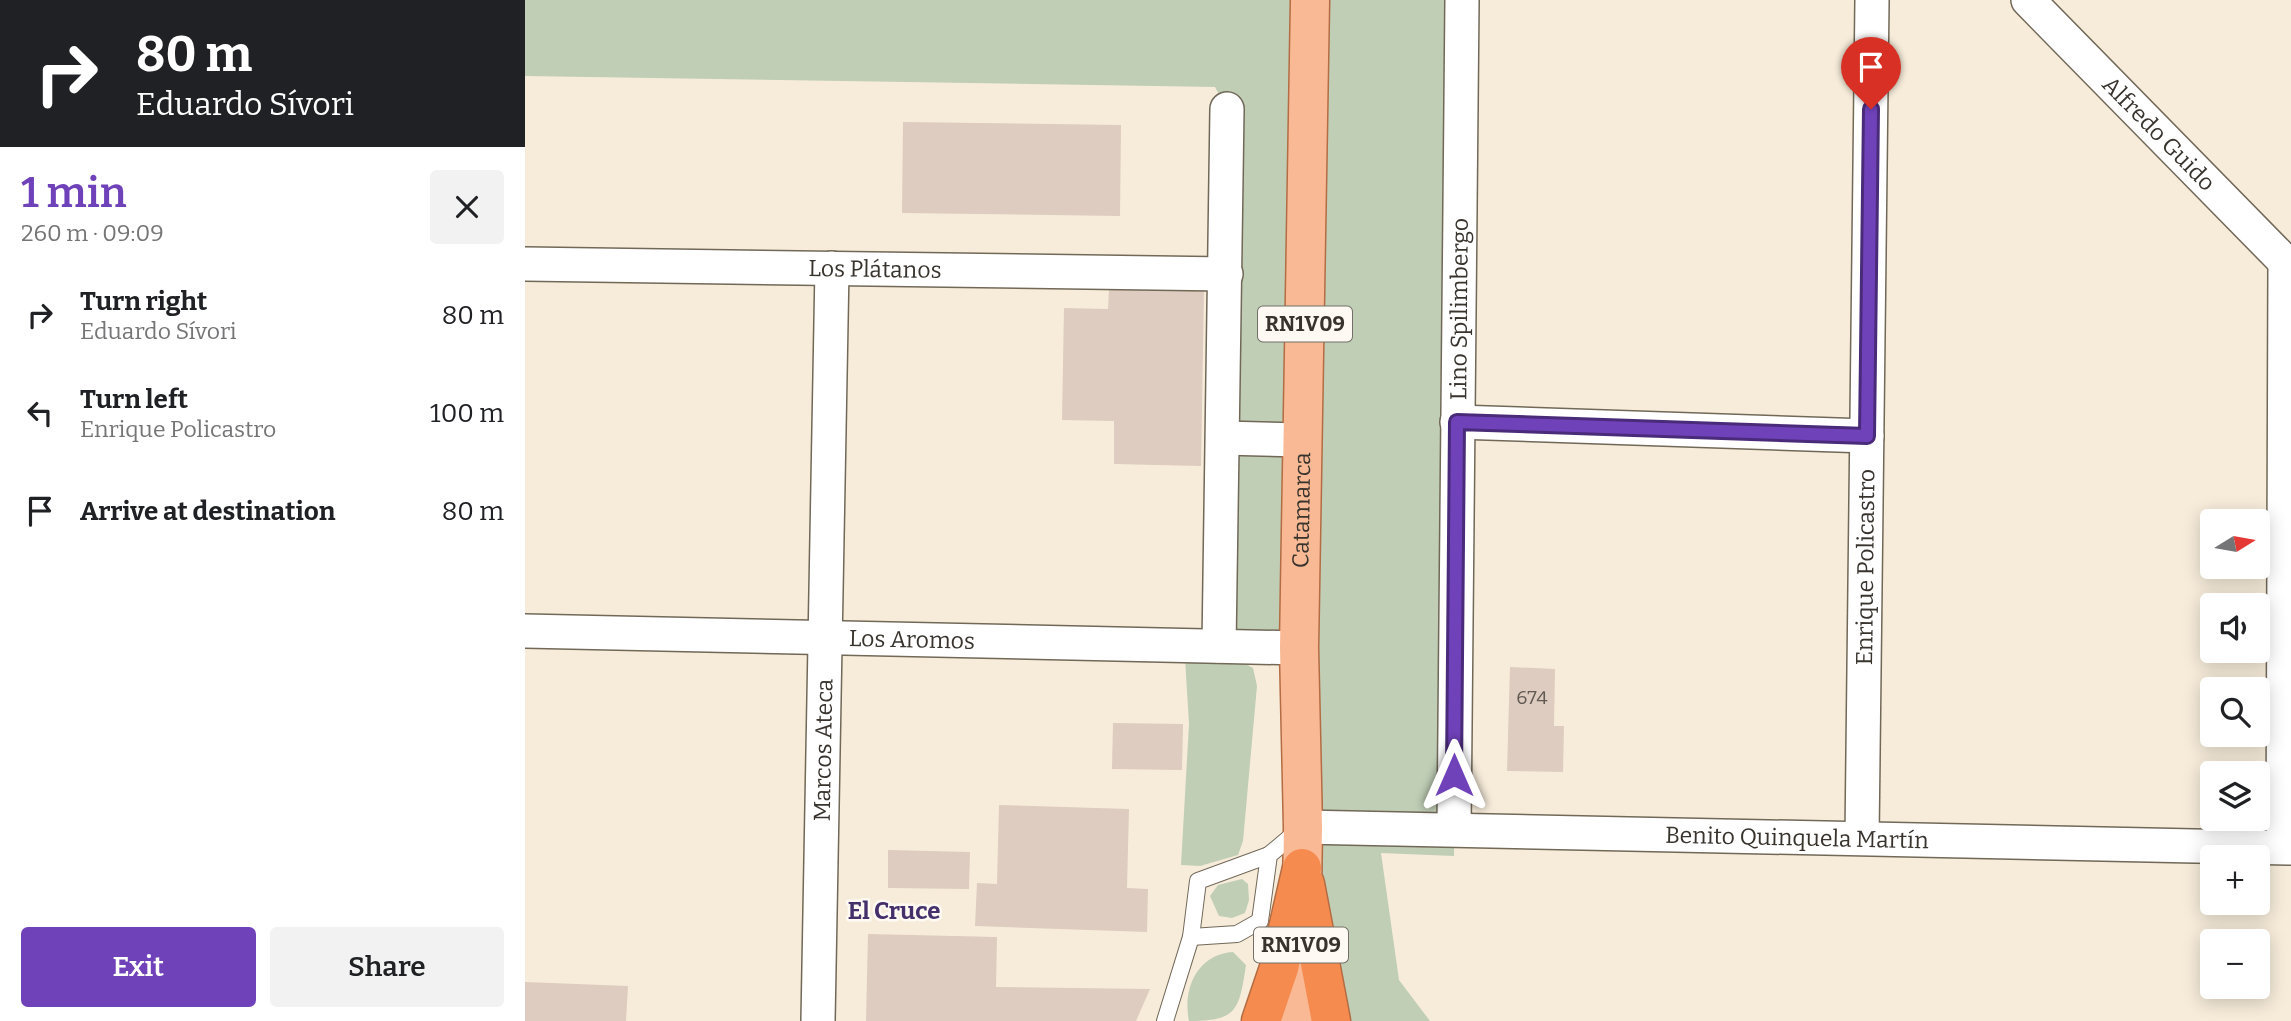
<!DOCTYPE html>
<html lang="en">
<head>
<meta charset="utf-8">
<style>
  :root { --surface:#fff; --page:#f2f2f2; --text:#202124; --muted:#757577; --accent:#7042ba }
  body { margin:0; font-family:Bitter,serif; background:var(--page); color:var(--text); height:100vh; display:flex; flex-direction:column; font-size:26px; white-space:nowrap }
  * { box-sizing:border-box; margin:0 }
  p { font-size:23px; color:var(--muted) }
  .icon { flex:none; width:38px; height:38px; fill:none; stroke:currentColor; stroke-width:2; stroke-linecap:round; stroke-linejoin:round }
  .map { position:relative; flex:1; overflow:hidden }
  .drawer { display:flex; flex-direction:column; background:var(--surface); width:525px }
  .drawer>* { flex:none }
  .guide { background:#202124; color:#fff; overflow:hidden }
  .needle { width:46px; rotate:79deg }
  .controls { position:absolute; left:1675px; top:509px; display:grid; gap:14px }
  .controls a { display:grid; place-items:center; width:70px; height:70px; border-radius:7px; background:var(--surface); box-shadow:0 4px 18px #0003; font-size:35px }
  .pin { position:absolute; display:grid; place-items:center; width:60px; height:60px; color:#fff; margin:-72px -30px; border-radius:50% 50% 50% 0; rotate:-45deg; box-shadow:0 0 7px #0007 }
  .pin .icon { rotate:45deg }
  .me { position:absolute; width:77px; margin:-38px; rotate:0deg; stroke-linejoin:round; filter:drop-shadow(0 0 5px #0008) }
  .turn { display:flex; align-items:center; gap:24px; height:147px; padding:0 21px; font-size:32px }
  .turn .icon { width:91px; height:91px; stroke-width:2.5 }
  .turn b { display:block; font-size:49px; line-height:60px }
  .round { display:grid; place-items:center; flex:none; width:74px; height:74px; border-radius:7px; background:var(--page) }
  .headline { display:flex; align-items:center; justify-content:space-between; height:119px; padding:0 21px }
  h1 { font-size:42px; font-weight:600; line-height:52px; color:var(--accent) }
  .action { display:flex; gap:14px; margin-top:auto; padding:14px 21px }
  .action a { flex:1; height:80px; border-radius:7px; background:var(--accent); color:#fff; font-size:28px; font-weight:600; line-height:80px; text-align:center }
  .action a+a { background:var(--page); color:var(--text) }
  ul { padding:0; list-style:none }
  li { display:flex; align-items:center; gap:21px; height:98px; padding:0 21px }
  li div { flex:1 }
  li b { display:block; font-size:26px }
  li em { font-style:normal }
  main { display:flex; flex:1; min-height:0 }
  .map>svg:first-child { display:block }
  .green { fill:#c0ceb6 }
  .building { fill:#ddccbf }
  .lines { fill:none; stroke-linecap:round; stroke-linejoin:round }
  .lane-casing { stroke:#716858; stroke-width:18 }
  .street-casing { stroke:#716858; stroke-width:36 }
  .primary-casing { stroke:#b36c43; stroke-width:41 }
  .highway-casing { stroke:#b36c43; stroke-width:41 }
  .lane { stroke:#fff; stroke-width:16 }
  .street { stroke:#fff; stroke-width:33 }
  .primary { stroke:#f9b995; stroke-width:38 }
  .highway { stroke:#f58b4f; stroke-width:38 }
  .route-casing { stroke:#492b79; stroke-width:18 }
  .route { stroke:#7042ba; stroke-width:12 }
  .labels { text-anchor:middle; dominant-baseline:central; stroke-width:5; stroke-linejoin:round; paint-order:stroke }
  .number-label { font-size:19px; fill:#615952 }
  .shield { fill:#fefaf3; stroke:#736f68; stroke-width:2 }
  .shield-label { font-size:21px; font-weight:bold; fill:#38332d }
  .street-label { font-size:23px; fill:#38332d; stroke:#fefaf3 }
  .neighbourhood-label { font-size:24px; font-weight:bold; fill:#45306b; stroke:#fefaf3 }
</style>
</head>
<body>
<main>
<section class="drawer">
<div class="guide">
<div class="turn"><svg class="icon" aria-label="right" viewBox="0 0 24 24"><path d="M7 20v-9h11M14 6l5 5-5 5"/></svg><div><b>80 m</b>Eduardo Sívori</div></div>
</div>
<div class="headline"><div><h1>1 min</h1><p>260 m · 09:09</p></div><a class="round"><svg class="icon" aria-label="close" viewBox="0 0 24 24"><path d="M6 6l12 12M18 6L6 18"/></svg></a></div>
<ul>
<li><svg class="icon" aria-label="right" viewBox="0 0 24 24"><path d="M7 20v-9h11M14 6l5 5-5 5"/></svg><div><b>Turn right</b><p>Eduardo Sívori</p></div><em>80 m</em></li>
<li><svg class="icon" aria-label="left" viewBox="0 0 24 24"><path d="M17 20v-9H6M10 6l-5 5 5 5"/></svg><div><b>Turn left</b><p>Enrique Policastro</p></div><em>100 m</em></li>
<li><svg class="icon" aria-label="arrive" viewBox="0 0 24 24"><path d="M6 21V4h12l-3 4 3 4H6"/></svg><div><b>Arrive at destination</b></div><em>80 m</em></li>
</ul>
<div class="action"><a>Exit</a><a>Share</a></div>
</section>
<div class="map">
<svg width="1766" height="1021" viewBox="0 0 1766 1021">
  <rect width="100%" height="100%" fill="#f7ecda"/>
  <g class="green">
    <path d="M0,0h937l-8,856 -73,-3 18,127 31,41h-99l-32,-373 -80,-2 8,-537 -12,-22 -690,-11z"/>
    <path d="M660,658l52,1 16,9 4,18 -14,155 -5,14 -38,11 -19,-1 8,-141z"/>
    <path d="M717,879l6,5 1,16 -4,13 -13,5 -13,-2 -9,-20 8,-11z"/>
    <path d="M708,952l13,13c-7,45 -8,56 -57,56 -7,-33 9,-67 44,-69z"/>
  </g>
  <g class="building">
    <path d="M378,122l218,3 -1,91 -218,-3z"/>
    <path d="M584,289l95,2 -3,175 -87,-2v-43l-52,-1 2,-112 44,1z"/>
    <path d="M985,667l45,2 -1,57h10l-1,46 -56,-1z"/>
    <path d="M588,723l70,1 -1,46 -70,-1z"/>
    <path d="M474,805l130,4 -2,79 21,1 -1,43 -172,-6 2,-43 20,1z"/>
    <path d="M363,850l82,2 -1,37 -81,-1z"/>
    <path d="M343,934l129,3 -1,50 154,2 -14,32h-270z"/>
    <path d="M0,982l103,4 -2,35h-101z"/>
  </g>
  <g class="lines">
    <g class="lane-casing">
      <g id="lane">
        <path d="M666,937l46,-3 23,-13 9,-66 31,-26"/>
        <path d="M640,1021l26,-84 7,-56 71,-26"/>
      </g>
    </g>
    <g class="street-casing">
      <g id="street">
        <path id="s1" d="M1503,0l263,268"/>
        <path id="s2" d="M0,264l701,10"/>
        <path d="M932,422l410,14"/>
        <path d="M698,438l80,2"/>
        <path id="s3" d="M0,631l774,17"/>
        <path d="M694,646l8,-537"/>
        <path id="s4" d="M778,827l988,21"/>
        <path id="s5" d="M929,829l8,-829"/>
        <path id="s6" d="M1337,838l10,-838"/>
        <path d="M1758,847l2,-585"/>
        <path id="s7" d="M293,1021l14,-753"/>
      </g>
    </g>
    <g class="primary-casing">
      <g id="primary">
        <path id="s8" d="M775,1021l3,-194 -4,-179 11,-648"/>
      </g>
    </g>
    <g class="highway-casing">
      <g id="highway">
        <path d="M780,884l26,137"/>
        <path d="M736,1021l18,-53 23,-100"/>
      </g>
    </g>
    <use href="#lane" class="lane"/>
    <use href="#street" class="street"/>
    <use href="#primary" class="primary"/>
    <use href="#highway" class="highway"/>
  </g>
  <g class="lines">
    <g class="route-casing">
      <path id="route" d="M929,775l3,-353 410,14 4,-327"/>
    </g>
    <use href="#route" class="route"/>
  </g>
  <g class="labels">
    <g class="number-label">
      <text x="1007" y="697">674</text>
    </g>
    <g class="shield">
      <rect x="733" y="306.5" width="94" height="35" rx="5"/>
      <rect x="729" y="927.5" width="94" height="35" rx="5"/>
    </g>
    <g class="shield-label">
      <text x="780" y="324">RN1V09</text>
      <text x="776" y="945">RN1V09</text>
    </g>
    <g class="street-label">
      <text stroke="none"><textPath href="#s1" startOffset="187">Alfredo Guido</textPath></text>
      <text stroke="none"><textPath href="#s2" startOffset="350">Los Plátanos</textPath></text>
      <text stroke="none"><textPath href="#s5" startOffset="520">Lino Spilimbergo</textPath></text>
      <text stroke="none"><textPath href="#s8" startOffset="511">Catamarca</textPath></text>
      <text stroke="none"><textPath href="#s6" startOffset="271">Enrique Policastro</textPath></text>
      <text stroke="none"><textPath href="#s3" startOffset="387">Los Aromos</textPath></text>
      <text stroke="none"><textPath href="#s7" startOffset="271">Marcos Ateca</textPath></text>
      <text stroke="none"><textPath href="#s4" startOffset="494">Benito Quinquela Martín</textPath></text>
    </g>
    <g class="neighbourhood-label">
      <text x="369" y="911">El Cruce</text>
    </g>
  </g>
</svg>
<div class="controls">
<a><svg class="needle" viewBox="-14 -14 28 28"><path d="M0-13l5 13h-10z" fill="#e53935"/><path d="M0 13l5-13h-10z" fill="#757577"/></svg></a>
<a><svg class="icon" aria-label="sound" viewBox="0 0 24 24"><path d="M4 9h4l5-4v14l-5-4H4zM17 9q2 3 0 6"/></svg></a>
<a><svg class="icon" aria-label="search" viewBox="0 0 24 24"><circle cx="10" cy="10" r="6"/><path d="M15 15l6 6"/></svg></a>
<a><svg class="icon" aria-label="layers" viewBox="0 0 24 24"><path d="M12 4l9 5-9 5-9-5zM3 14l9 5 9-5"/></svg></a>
<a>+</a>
<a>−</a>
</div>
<div class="pin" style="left:1346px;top:109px;background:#d93025"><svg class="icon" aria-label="arrive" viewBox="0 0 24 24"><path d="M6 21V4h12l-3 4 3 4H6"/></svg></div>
<svg class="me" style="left:929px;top:775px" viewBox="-20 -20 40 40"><path d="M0-17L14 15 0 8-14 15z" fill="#7042ba" stroke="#fff" stroke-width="4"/></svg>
</div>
</main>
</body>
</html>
